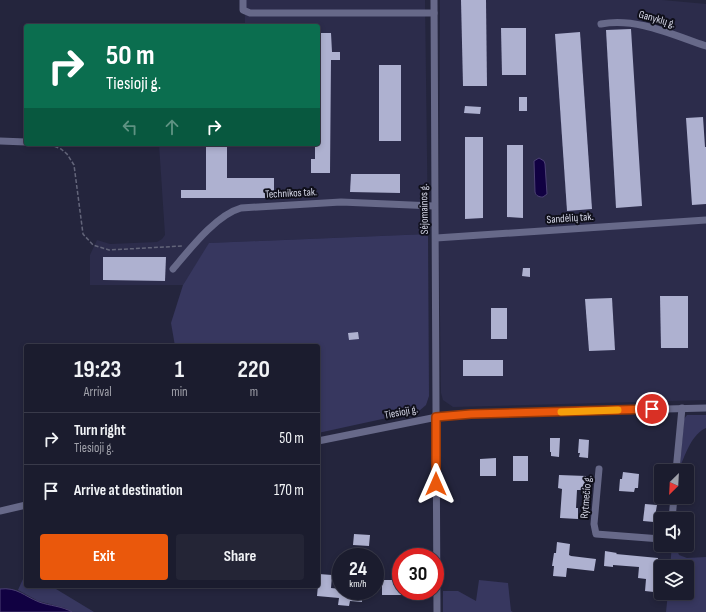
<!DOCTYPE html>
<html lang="en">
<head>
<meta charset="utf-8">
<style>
  :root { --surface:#1b1c2e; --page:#242536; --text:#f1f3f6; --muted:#a0a1aa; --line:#393a4a; --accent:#ea580c }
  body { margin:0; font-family:"Sofia Sans Condensed",sans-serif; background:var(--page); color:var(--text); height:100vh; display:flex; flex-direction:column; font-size:15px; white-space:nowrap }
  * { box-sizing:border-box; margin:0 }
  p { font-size:13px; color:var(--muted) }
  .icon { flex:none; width:22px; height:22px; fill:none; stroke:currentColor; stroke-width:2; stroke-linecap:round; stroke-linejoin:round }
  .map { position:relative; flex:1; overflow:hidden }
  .sheet { position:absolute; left:24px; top:344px; width:296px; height:244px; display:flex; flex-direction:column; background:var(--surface); border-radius:4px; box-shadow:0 2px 6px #0003,0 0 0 1px var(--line) }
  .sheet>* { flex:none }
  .banner { position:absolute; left:24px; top:24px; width:296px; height:122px; border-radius:4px; box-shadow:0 2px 6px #0003,0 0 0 1px var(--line); background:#0b6e4f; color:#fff; overflow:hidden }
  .needle { width:26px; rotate:204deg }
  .tools { position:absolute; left:654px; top:464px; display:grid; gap:8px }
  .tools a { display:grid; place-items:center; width:40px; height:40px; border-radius:4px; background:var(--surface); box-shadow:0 2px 6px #0003,0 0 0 1px var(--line); font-size:20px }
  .speed { position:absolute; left:332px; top:548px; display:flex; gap:8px; font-size:20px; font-weight:700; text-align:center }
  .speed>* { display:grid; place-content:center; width:52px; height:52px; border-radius:50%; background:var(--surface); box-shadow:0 2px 6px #0003,0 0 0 1px var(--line); line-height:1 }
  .speed small { font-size:10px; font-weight:400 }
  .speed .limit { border:6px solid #d22; background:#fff; color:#111 }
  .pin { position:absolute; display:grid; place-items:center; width:34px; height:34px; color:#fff; margin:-17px; border:2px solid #fff; border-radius:50%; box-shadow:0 1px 4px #0007 }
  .me { position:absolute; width:44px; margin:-22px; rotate:0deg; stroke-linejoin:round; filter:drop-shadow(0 0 3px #0008) }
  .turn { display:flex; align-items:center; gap:14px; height:84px; padding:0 16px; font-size:18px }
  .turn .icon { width:52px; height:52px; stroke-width:2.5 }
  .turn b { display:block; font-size:28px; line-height:34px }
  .lanes { display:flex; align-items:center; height:38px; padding:0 16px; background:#0003; justify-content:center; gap:20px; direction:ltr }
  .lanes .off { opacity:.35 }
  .eta { display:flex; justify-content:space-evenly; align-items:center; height:68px; text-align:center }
  .eta b { font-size:24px; font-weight:700; line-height:28px }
  .primary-button { display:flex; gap:8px; margin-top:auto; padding:8px 16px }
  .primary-button a { flex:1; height:46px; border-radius:4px; background:var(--accent); color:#fff; font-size:16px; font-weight:700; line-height:46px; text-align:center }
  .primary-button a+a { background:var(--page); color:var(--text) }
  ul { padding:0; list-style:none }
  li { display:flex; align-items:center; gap:12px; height:52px; padding:0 16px; border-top:1px solid var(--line) }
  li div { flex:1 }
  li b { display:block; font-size:15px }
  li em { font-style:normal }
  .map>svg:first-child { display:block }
  .built { fill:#2c2c4b }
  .green { fill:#37375f }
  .water { fill:#110142; stroke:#4c4174 }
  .building { fill:#aeb1d0 }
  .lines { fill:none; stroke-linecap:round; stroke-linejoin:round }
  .path { stroke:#63657a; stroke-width:1.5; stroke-dasharray:4 2; stroke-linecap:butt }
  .minor { stroke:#676989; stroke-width:7 }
  .route-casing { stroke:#983908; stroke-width:10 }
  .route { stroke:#ea580c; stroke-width:7 }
  .slow { stroke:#f59e0b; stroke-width:7 }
  .labels { text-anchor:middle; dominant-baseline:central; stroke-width:4; stroke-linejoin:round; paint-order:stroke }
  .street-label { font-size:11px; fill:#d5d7e7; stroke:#0f0f1a }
</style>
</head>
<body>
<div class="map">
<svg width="706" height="612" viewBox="0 0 706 612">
  <rect width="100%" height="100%" fill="#24253d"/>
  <g class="built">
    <path d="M245,0h180l3,234 -218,9 -27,42h-93v-30l7,-15 13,4 47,-2 5,-3 3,-4 -6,-91h159v-118h-73z"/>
    <path d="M440,0h222l44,4v396l-253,7 -10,-7 -2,-7 -2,-158z"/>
  </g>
  <g class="green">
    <path d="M428,234l1,162 -3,9 -7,6 -101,22v-87h-143l-4,-23 12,-38 26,-42z"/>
    <path d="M687,415h19v13c-14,6 -20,25 -26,39l4,-48z"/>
    <path d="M672,545h3l4,10 8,3 19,-1v55h-40l2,-19h19v-26h-17z"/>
    <path d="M23,579l3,1v6h19l11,3 38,23h-22l-7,-4 -27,-7 -20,-11z"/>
    <path d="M479,580l29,3 3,28 2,1h-70v-21h15l18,10z"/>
  </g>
  <g class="water">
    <path d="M539,158l5,3 1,3 2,30 -4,3c-4,0 -7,-1 -8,-5l-1,-31z"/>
    <path d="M0,589c17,-2 24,7 39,13 11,4 23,4 33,10h-72z"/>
  </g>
  <g class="building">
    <path d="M461,0h25l1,86h-24z"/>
    <path d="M501,28h25v47h-24z"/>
    <path d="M631,29l11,177 -26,2 -10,-178z"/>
    <path d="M580,32l12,177 -25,2 -12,-177z"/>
    <path d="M318,33h13l1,19h8v8h-9l-1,113h-19v-14h4v-15h3z"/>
    <rect x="379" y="65" width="22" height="76"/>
    <rect x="519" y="97" width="8" height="14"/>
    <path d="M465,106l16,1 -1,7 -16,-1z"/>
    <path d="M703,117l2,30h1v57l-14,1 -6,-87z"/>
    <path d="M465,137h18v81l-18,1z"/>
    <path d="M206,144h21v34h47v20h-93v-8h25z"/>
    <path d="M507,145h16v73l-16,-1z"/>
    <path d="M351,174h49v19l-50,-1z"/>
    <path d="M103,257h63l-1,24 -62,-1z"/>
    <path d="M523,268h7v9l-8,-1z"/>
    <path d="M660,296h28v52h-27z"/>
    <path d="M612,298l3,52 -26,1 -4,-52z"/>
    <rect x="491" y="308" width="16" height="31"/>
    <path d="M358,332l1,7 -10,1 -1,-7z"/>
    <rect x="463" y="360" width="40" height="16"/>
    <path d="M550,438h10l-1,19 -8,-1v-4h-1z"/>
    <path d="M579,439l10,1 -1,18 -9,-1 1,-4h-2z"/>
    <rect x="513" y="456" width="15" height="25"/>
    <path d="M496,458v18h-16v-17z"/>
    <path d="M623,472l16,2 -1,14h-3l-1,4 -15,-1 1,-12h2z"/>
    <path d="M559,475l27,1 -1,14h-8l-1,18h2v11l-18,-1 2,-29 -4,-1z"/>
    <path d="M645,504l12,1 -3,17 -11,-1z"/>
    <path d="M354,534l16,1 -1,11 -16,-1z"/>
    <path d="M557,542l13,2 -1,11 2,1 25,3 -2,12 -27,-3 -1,9 -13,-1 1,-10h-2l2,-13h2z"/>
    <path d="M605,551l12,2 -1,1 42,4 -4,34 -9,-1 1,-12 -8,-1 1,-11 -26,-2v2l-9,-1z"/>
    <path d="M319,574l13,1 -1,13 10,1v2h21v11l-12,-1 -1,5 -11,-1 1,-7 -22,-2z"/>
    <rect x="382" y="580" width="19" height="15"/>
  </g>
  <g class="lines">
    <path class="path" d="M49,144l12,5 6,5 7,11 9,69 10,11 16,5 73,-4"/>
    <g class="minor">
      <path d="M243,0v10l7,3h184"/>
      <path d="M434,0l3,612"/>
      <path d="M601,24c35,-7 72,11 105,22"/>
      <path d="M0,141l26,1"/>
      <path d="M436,238l270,-18"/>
      <path d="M173,269c17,-20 43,-54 68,-61l100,-6 93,4"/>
      <path d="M318,441l119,-24 34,-3 235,-6"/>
      <path d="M599,469l-5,55 2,10 65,5"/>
      <path d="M676,471l6,-63"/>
      <path d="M0,511l26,-6"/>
      <path d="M672,519l2,-22"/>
    </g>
  </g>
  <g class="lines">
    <g class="route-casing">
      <path id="route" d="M436,484v-67l35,-3 181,-5"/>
    </g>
    <use href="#route" class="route"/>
    <path class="slow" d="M561,412l57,-2"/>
  </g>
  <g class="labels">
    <g class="street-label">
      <text transform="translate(657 19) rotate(16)">Ganyklų g.</text>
      <text transform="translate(291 193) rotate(-3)">Technikos tak.</text>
      <text transform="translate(424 209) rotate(-91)">Sėjomainos g.</text>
      <text transform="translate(570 218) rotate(-4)">Sandėlių tak.</text>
      <text transform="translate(401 412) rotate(-11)">Tiesioji g.</text>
      <text transform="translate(586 497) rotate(-85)">Rytmečio g.</text>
    </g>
  </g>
</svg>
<div class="tools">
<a><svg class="needle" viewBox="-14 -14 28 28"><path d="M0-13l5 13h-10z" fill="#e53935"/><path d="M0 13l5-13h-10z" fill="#a0a1aa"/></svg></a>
<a><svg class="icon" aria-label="sound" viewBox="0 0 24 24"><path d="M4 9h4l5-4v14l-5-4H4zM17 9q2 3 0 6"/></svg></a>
<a><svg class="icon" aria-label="layers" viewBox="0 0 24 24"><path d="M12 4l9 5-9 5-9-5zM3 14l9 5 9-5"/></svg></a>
</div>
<div class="speed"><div>24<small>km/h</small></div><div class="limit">30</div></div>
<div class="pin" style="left:652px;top:409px;background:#d93025"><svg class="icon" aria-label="arrive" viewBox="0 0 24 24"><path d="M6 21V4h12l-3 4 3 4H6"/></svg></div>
<svg class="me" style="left:436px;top:484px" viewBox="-20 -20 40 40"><path d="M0-17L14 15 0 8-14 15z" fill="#ea580c" stroke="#fff" stroke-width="4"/></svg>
<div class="banner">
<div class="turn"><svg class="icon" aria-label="right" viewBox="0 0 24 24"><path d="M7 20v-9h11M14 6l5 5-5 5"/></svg><div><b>50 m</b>Tiesioji g.</div></div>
<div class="lanes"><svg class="icon off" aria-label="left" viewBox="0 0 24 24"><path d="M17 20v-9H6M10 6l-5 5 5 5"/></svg><svg class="icon off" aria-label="ahead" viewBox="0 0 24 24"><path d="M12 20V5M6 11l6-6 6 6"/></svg><svg class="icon" aria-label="right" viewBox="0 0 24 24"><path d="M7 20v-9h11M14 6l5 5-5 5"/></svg></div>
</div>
<section class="sheet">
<div class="eta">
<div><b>19:23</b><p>Arrival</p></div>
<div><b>1</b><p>min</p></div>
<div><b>220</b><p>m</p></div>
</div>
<ul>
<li><svg class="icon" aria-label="right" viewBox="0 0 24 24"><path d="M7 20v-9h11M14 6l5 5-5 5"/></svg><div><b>Turn right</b><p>Tiesioji g.</p></div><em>50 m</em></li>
<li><svg class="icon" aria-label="arrive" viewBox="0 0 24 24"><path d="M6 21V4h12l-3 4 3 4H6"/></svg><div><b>Arrive at destination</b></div><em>170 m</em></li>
</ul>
<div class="primary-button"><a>Exit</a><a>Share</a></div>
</section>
</div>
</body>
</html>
